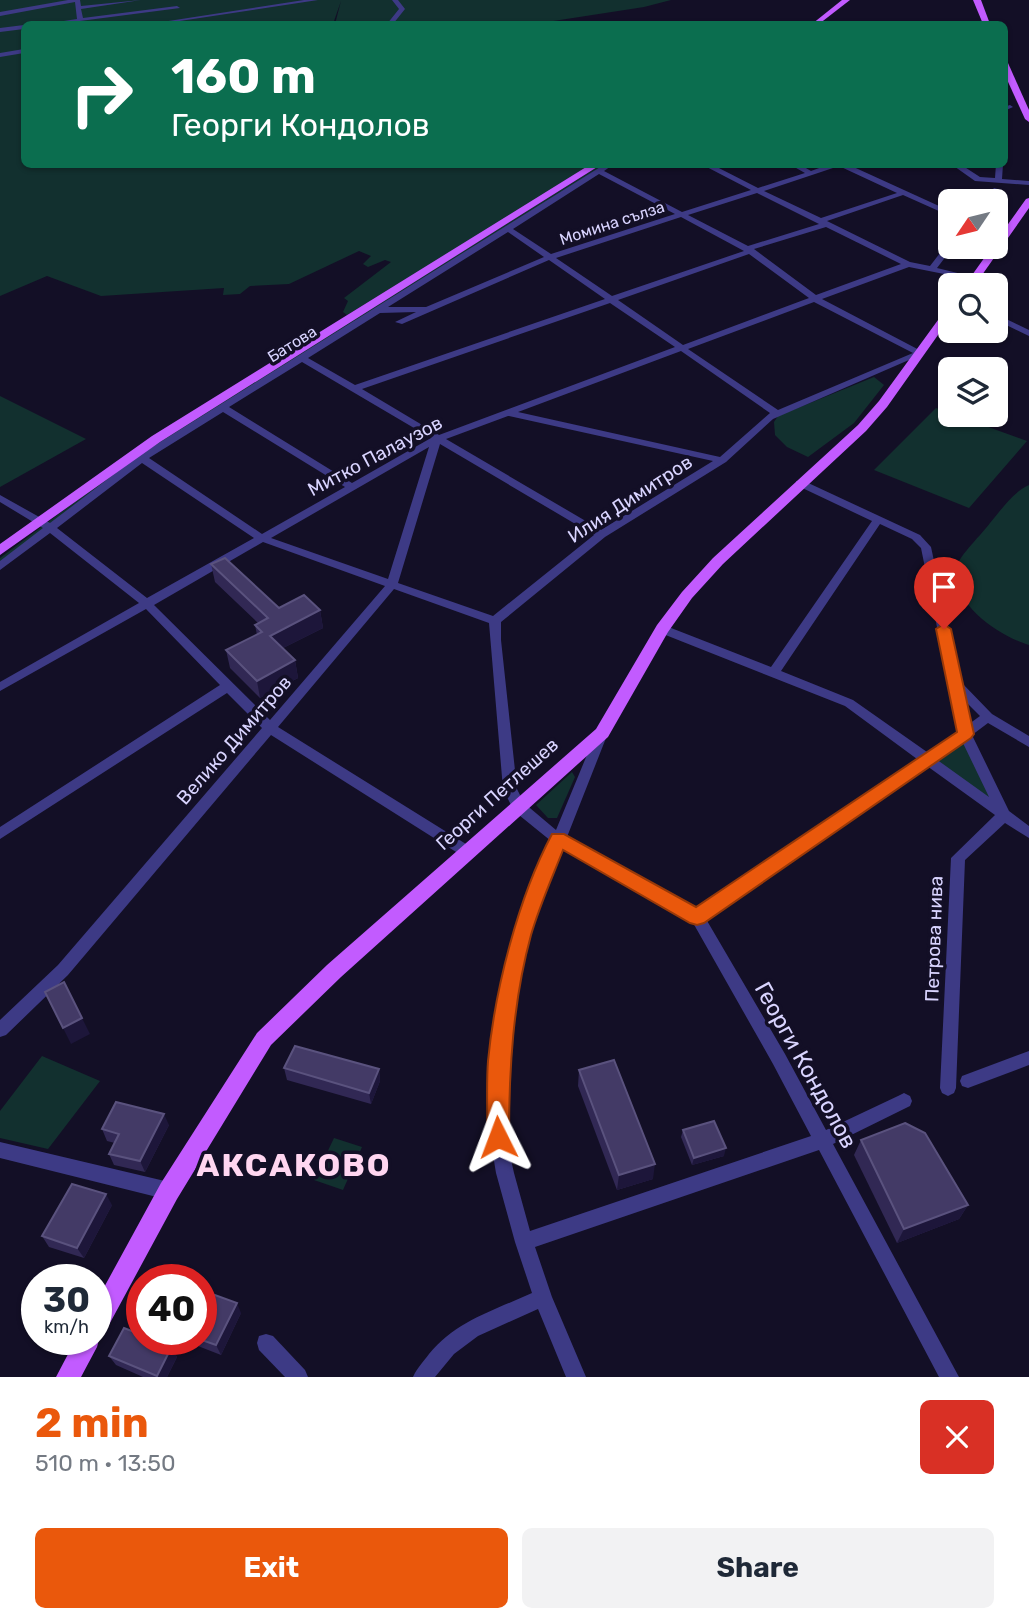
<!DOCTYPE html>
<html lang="en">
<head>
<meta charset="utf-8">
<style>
  :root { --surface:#fff; --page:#f2f2f3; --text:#1f2937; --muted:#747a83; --accent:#ea580c }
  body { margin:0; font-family:Rubik,sans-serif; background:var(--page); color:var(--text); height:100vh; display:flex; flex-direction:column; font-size:26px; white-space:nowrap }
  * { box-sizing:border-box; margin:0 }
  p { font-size:23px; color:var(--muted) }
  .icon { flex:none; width:38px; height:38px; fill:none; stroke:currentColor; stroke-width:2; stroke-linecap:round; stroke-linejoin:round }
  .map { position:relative; height:1377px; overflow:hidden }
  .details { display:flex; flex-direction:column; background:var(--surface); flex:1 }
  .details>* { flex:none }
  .top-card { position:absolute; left:21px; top:21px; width:987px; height:147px; border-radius:10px; box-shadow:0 2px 5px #0004; background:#0b6e4f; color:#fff; overflow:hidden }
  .needle { width:46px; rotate:235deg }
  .controls { position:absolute; left:938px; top:189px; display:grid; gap:14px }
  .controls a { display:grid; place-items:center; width:70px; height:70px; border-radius:10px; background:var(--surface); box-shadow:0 2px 5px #0004; font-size:35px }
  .speed { position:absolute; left:21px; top:1264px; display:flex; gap:14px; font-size:35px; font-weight:700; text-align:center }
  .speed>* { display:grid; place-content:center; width:91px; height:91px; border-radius:50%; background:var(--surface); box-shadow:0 2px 5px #0004; line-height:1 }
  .speed small { font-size:18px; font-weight:400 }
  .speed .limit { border:10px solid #d22; background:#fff; color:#111 }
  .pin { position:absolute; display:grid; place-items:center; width:60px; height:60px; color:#fff; margin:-72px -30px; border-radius:50% 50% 50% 0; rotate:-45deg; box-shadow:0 0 7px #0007 }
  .pin .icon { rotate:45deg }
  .me { position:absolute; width:77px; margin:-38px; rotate:357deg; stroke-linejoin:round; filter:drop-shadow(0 0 5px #0008) }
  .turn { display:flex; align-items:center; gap:24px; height:147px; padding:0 35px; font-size:32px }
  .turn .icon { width:91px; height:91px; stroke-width:2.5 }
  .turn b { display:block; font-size:49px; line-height:60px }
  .round { display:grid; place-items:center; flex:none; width:74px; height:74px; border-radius:10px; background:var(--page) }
  .headline { display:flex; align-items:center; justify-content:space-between; height:119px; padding:0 35px }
  h1 { font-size:42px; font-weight:700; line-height:52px; color:var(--accent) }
  .action { display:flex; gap:14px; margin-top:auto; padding:14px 35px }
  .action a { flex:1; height:80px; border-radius:10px; background:var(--accent); color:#fff; font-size:28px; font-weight:700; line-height:80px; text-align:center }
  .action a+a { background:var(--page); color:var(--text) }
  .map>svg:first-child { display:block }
  .green { fill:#12302f }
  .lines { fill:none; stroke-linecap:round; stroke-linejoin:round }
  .minor { fill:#3d3a85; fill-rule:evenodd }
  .major { fill:#c25bff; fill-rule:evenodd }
  .wall { fill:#312854 }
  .shaded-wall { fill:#1d163a }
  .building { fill:#433a66; stroke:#5a527e; stroke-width:2 }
  .route { fill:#ea580c; stroke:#983908; stroke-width:2 }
  .labels { text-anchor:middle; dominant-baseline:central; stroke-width:7; stroke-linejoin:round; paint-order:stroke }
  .far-street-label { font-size:16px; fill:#d9d4ff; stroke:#130f26 }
  .street-label { font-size:19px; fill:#d9d4ff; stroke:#130f26 }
  .near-street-label { font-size:23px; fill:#d9d4ff; stroke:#130f26 }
  .near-district-label { font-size:32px; font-weight:bold; letter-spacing:2px; fill:#ffd6f0; stroke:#130f26 }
</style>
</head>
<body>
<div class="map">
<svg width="1029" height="1377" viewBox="0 0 1029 1377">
  <rect width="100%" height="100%" fill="#130f26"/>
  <g class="green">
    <path d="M0,0h671l-27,7 -110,17h-199l6,-23 -8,23h-309v140l569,1 -246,150 -4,-3 5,-11 -4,-3 47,-36 -6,-2 -17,7 -5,-3 8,-8 -12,-5 -70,33 -39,2 -10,8 -17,1 1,-7 -123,8 -54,-20 -47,20z"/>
    <path d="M601,165h10l-469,293 -142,108v-8l147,-110z"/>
    <path d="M874,377l10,8 -30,38 -46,34 -21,-10 -12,-12 -1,-13 4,-6z"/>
    <path d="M0,396l86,43 -86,48z"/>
    <path d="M936,408l91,33 -58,67 -95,-38z"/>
    <path d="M1029,485v160c-30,-9 -80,-42 -72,-79 2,-10 26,-33 33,-43 12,-14 22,-30 39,-38z"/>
    <path d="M965,734l39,81 -76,-56z"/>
    <path d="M572,772l3,5 -18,41h-9l-12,-13z"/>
    <path d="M42,1056l58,25 -52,68 -48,-11v-27z"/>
    <path d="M334,1138l28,9 -19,43 -29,-10z"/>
  </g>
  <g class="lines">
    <g class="minor">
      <path d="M68,0h12l1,6 60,-6 -60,9 2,9 94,-12 3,2 -123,16h-13l33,-5 -2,-17 -75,14v-4z"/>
      <path d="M304,0h14l-158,24h-11z"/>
      <path d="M392,0h6l7,9 -12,15h-6l12,-15z"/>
      <path d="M24,25v4l-24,3v-4z"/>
      <path d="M24,49v4l-24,4v-4z"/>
      <path d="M1010,105l3,2 -9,4v-4z"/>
      <path d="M605,164h9l-10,7 78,41 69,-22 -50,-26h10l47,24 47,-15 -16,-9h10l12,7 19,-7h17l103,47v5l-47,-21 -76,26 83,41 20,4 17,-22h3v3h3l-16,21 41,10 -4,2 -65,-13 -87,32 103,54 -152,66 -47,43 -121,75 -104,85v18l16,149 7,14 32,27 40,-97 2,-3h8l2,3 -41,104 129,73 221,-151 -72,-53 -187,-74 -2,-3 2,-3h8l105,41 101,-146 -76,-36v-4h8l116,54 11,12 29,134 32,33 37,22v11l-41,-24 -16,12 37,76 20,15v12l-24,-15 -40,37 -9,228 -2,5 -6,3 -6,-3 -2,-5 11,-230 44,-43 -68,-49 -221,153 79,135 41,76 72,-34 6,-3 6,3 2,5 -2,5 -77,38 126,233h-20l-120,-227 -284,97 17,50 34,80h-20l-28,-68 -60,27 -24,18 -19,23h-22c4,-9 10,-15 16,-23 27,-33 66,-44 103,-61l-17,-51 -19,-69 -6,-36 -1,-34 2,-42 23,-127 37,-93 -37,-30 -11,-22 -14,-166 -95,-34 -116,138 196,122 2,4 -2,4 -5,2 -5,-2 -193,-122 -203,240 -62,60 -6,2v-17l58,-55 204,-237 -35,-35 -227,146v-12l220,-142 -74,-76 -146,82v-9l139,-79 -89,-70 -50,37v-9l43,-33 -43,-26v-7l50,28 88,-67zM839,166l58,27 -76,25 -57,-27zM599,174l76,40 -124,40 -38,-25zM757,193l62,31 -71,22 -60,-31zM681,217l63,34 -132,45 -56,-38zM826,227l75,37 -85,31 -62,-46zM508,232l36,25 -118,50h-38zM749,254l60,44 -126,47 -65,-45zM549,260l56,39 -250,86 -47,-27 72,-45 36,-1 -21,10 7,2zM814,302l99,51 -135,57 -90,-61zM610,303l65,44 -236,88 -77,-46zM681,351l89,62 -50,44 -202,-45zM302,362l129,76 -79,45 -123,-76zM223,412l122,75 -83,47 -113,-76zM508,416h1l204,45 -112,69 -155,-91zM440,444l154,91 -101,81 -95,-33zM429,447l-41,132 -117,-41zM142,463l112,75 -107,60 -90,-70zM880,524l32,15 9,9 37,183 -31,21 -74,-52 -72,-29zM263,542l122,44 -115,134 -116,-115zM964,700l16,16 -11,8zM962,741l27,56 -53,-38zM563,848l129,73 81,143 38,72 -281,95 -16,-58 -8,-36 1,-76 21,-127z"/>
      <path d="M951,164h9l20,13 15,1 1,-14h7l-1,15 27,2v4l-54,-4z"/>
      <path d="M994,188l7,2 -10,11h-8z"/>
      <path d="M996,314l33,16v6l-33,-16z"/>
      <path d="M1029,1051v14l-61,23 -6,-2 -2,-5 2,-5z"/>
      <path d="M0,1142l169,40 6,3 3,6 -3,6 -6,3 -169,-42z"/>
      <path d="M266,1334l7,2 32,34 3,7h-23l-26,-27 -2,-7 2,-7z"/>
    </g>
    <g class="major">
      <path d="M842,0h8l-31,24h-7z"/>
      <path d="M973,0h8l9,24h-7z"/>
      <path d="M1004,61l4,2 21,47v12l-4,-3 -21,-46z"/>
      <path d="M591,164h11l-442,278 -160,113v-11l152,-108z"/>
      <path d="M1029,198v10l-54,77h-10l27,-38h4v-6l30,-42z"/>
      <path d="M950,308v10l-63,89 -21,24 -143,133 -31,34 -24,34 -60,105 -267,240 -70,68 -94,154 -73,135 -4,2 -3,11 -16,30h-25l20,-38h20v-37l65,-119 96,-150 70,-68 269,-236 61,-104 25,-33 31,-34 145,-133 21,-24 67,-92z"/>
    </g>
  </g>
  <g class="wall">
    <path d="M211,564l68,44 41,2 3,18 -40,20 12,12 3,18 -38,20 -30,-30 -4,-18 31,-15 -2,-10 3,-2 -43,-41z"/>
    <path d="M284,1068l95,1 1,12 -9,23 -84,-24z"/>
    <path d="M579,1070l74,109 -36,11 -39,-104z"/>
    <path d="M169,1125l-24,47 -31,-7 -5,-11 6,-11 -8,-2 -5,-12z"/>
    <path d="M683,1130l41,26 -32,9 -11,-28z"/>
    <path d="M861,1140l107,65 -9,14 -62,24 -43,-88z"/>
    <path d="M112,1205l-28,53 -35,-11 -7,-11z"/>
    <path d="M241,1313l-20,42 -41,-16h21z"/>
    <path d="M171,1348l6,9 -10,20h-24l-27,-12 -7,-9z"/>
  </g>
  <g class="shaded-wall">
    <path d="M320,610l3,18 -50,25 -3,-17z"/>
    <path d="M295,660l3,18 -38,20 -3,-17z"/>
    <path d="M82,1018l8,16 -19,10 -8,-16z"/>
    <path d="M379,1069l1,12 -9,23 -2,-11z"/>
    <path d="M164,1114l5,11 -24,47 -5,-11z"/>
    <path d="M726,1148l-2,8 -32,9 2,-7z"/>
    <path d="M655,1164l-2,15 -36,11 2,-15z"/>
    <path d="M106,1194l6,11 -28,53 -7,-10z"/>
    <path d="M968,1205l-9,14 -62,24 7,-14z"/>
    <path d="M237,1303l4,10 -20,42 -5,-10z"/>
    <path d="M171,1348l6,9 -10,20h-9l-1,-1z"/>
  </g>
  <g class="building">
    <path d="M225,558l54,50 25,-13 16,15 -50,26 25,24 -38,21 -31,-31 36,-18 -7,-7 13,-7 -57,-54z"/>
    <path d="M64,982l18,36 -19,10 -18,-36z"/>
    <path d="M295,1046l84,23 -10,24 -85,-25z"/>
    <path d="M614,1060l41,104 -36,11 -40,-105z"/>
    <path d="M116,1102l48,12 -24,47 -31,-7 10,-20 -17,-5z"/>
    <path d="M714,1121l12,27 -32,10 -11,-28z"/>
    <path d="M905,1123l20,10 43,72 -64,24 -43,-89z"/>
    <path d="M72,1184l34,10 -29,54 -35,-12z"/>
    <path d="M160,1274l14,5h-16z"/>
    <path d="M201,1290l36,13 -21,42 -17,-6h2z"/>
    <path d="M124,1328l18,7v4h8l21,9 -14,28 -48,-20z"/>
  </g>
  <path class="route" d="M944,624l7,5 23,105 -3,4 -267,185 -7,2 -7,-2 -127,-73c-11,28 -24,57 -32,85 -18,66 -22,134 -22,202l-3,7 -8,3 -7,-3 -4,-7c1,-25 -1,-51 1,-76 7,-72 30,-163 64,-227h12l132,73 261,-175 -21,-103z"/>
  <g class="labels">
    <g class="far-street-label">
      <text transform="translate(612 223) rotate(-18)">Момина сълза</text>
      <text transform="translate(292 344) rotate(-32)">Батова</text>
    </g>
    <g class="street-label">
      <text transform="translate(375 456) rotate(-28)">Митко Палаузов</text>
      <text transform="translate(630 499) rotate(-33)">Илия Димитров</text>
      <text transform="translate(234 740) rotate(-49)">Велико Димитров</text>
      <text transform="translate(497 794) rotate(-42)">Георги Петлешев</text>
      <text transform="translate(934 939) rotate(-88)">Петрова нива</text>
    </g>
    <g class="near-street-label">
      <text transform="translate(806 1065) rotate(61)">Георги Кондолов</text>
    </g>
    <g class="near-district-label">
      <text x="294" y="1165">АКСАКОВО</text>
    </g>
  </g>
</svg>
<div class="controls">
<a><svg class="needle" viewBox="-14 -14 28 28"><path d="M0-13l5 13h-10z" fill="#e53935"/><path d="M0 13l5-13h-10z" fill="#747a83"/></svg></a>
<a><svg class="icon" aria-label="search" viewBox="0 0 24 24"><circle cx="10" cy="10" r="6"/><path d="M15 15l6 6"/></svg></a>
<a><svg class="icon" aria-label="layers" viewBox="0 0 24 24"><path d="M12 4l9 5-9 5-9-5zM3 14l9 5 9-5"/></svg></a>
</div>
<div class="speed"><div>30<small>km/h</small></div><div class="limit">40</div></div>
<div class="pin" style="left:944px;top:629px;background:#d93025"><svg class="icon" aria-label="arrive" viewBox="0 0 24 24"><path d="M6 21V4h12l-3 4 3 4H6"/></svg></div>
<svg class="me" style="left:498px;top:1137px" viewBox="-20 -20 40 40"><path d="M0-17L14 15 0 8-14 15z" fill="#ea580c" stroke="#fff" stroke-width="4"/></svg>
<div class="top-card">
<div class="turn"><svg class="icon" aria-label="right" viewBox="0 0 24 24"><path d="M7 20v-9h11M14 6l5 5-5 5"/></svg><div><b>160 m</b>Георги Кондолов</div></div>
</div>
</div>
<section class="details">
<div class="headline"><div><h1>2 min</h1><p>510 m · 13:50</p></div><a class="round" style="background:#d93025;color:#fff"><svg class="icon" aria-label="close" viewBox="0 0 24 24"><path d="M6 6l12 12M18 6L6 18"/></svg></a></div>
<div class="action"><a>Exit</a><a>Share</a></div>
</section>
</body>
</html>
